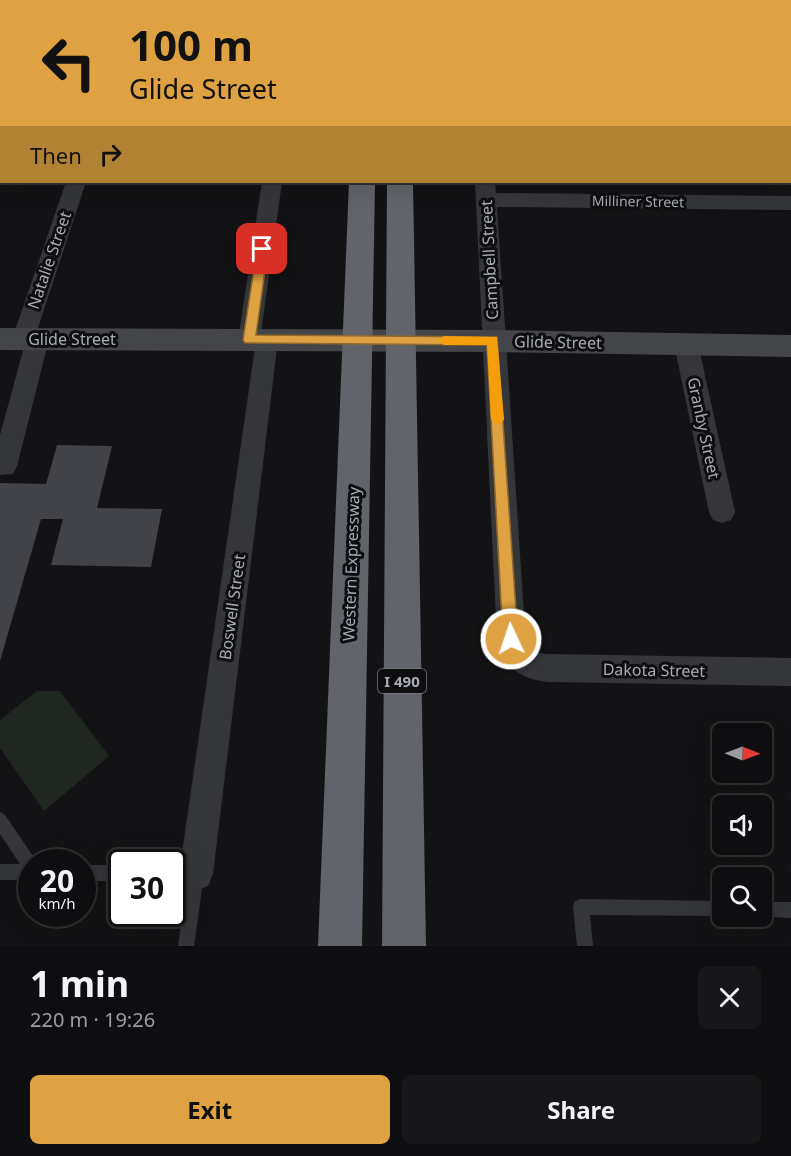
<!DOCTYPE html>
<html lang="en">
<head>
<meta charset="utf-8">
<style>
  :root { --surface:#0e0e10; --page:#171719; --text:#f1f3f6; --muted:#9b9c9f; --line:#2e2e30; --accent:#dea242 }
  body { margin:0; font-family:"Noto Sans",sans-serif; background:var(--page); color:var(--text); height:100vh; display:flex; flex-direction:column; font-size:22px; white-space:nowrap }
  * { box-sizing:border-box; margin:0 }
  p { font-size:20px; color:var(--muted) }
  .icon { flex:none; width:33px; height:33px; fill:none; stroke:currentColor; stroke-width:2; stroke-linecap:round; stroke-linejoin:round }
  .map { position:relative; height:946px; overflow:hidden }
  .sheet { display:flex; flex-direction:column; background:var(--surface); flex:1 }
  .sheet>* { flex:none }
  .hud { position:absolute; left:0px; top:0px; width:792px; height:183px; box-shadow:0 6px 24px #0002,0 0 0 2px var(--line); background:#dea242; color:#111; overflow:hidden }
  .needle { width:39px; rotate:91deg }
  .controls { position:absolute; left:712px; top:723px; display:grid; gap:12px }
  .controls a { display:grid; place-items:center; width:60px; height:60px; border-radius:9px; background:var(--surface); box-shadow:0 6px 24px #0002,0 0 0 2px var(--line); font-size:30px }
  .speed { position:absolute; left:18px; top:849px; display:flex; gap:12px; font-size:30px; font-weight:700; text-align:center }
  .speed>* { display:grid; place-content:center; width:78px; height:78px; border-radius:50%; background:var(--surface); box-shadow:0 6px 24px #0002,0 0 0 2px var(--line); line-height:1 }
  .speed small { font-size:15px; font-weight:400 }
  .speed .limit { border:3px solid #111; border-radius:9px; background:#fff; color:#111 }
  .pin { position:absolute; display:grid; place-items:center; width:51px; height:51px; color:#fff; margin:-26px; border-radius:12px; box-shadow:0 3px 9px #0006 }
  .me { position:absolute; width:66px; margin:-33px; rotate:357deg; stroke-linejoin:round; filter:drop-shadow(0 0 4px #0008) }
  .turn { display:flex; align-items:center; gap:21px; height:126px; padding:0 30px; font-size:27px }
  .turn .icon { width:78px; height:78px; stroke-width:2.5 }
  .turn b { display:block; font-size:42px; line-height:51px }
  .then { display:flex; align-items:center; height:57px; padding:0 30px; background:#0003; gap:12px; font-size:22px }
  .round { display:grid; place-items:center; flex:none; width:63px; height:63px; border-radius:9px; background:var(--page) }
  .overview { display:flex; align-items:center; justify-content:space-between; height:102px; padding:0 30px }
  h1 { font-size:36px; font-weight:700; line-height:45px }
  .primary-button { display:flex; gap:12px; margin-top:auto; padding:12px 30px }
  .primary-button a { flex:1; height:69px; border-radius:9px; background:var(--accent); color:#111; font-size:24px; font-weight:700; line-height:69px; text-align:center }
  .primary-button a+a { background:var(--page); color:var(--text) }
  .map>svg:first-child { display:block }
  .green { fill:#202720 }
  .building { fill:#424348 }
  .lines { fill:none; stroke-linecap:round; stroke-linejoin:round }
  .lane { fill:#353639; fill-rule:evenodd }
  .street { fill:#353639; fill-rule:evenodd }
  .secondary { fill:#434549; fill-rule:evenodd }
  .highway { fill:#61646a; fill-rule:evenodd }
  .route { fill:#dea242; stroke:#90692b; stroke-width:1.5 }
  .slow { fill:#f59e0b }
  .labels { text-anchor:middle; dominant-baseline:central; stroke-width:6; stroke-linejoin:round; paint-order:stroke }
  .far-street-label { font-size:14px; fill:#a6abb4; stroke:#0e0e10 }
  .shield { fill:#0e0e10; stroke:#787c83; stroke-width:1.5 }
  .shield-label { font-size:15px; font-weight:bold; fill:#a6abb4 }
  .street-label { font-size:16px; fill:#a6abb4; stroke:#0e0e10 }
</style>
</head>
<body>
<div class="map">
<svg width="791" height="946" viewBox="0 0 791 946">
  <rect width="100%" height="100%" fill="#131315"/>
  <path class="green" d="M37,691h23l49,65 -65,55 -44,-63v-28z"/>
  <path class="building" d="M57,445l55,1 -15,62 65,1 -11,58 -100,-2 12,-46h-22l-41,142v-178l46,1z"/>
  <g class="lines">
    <g class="lane">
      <path d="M0,812l5,3 32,47h-5v18h-32v-16h20l-20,-30z"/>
      <rect x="82" y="865" width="40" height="16"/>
      <path d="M172,866h24l6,2 2,6 -10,72h-16l9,-64h-15z"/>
      <path d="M581,899l142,2 1,15 -134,-1 3,31h-16l-4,-39 2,-6z"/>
      <path d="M762,902h29v16l-33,-2h4z"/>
    </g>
    <g class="street">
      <path d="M168,0h16l-17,2z"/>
      <rect x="487" y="0" width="16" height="2"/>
      <rect x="790" y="79" width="1" height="10"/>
      <path d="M66,182h20l-49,149 9,2 3,6 -32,127 -4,8 -13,1v-40l24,-88 -9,-2 -3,-6z"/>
      <path d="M262,182h20l-21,151 14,1 3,6 -65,534 -5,12 -12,5 -12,-5 -5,-12 76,-527 -14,-1 -3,-6z"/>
      <path d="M475,182h20l1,11 295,3v14l-294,-3 29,437 9,8 12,2 244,4v28l-244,-4c-27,-3 -45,-16 -50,-43z"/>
      <path d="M686,335l8,3 4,6 37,168 -4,8 -9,3 -9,-3 -4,-8 -35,-168 4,-6z"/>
    </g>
    <path class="secondary" d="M0,328l493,2 298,5v22l-298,-5 -493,-2z"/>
    <g class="highway">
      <rect x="330" y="0" width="22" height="2"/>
      <rect x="368" y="0" width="22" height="2"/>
      <rect x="405" y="0" width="22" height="2"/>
      <path d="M432,0h22l-22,2z"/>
      <path d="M349,182h26l-13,764h-44z"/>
      <path d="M387,182h26l13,764h-44z"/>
    </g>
  </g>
  <path class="route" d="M262,245l6,4 -12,86 241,2 21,302 -2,5 -5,2 -6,-2 -2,-5 -16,-294 -242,-2 -2,-3 14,-91z"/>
  <path class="slow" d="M444,336l53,1 7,82 -2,4 -5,1 -6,-5 -4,-74h-43l-6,-5z"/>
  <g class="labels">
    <g class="far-street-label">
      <text transform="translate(638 201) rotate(1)">Milliner Street</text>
    </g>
    <rect class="shield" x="378" y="669" width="48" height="24" rx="4.5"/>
    <g class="shield-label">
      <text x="402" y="681">I 490</text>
    </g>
    <g class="street-label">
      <text transform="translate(49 260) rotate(-71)">Natalie Street</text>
      <text transform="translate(489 260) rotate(-93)">Campbell Street</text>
      <text x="72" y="339">Glide Street</text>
      <text transform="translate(558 342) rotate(1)">Glide Street</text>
      <text transform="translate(704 428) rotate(78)">Granby Street</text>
      <text transform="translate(351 564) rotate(-88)">Western Expressway</text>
      <text transform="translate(232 607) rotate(-82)">Boswell Street</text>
      <text transform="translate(654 670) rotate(1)">Dakota Street</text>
    </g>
  </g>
</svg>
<div class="controls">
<a><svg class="needle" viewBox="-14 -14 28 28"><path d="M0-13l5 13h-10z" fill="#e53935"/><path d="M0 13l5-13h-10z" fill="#9b9c9f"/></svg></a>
<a><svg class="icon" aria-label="sound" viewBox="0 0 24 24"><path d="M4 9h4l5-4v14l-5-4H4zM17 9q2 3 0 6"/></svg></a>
<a><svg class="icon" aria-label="search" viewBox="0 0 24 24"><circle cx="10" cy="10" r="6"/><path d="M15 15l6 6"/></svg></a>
</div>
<div class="speed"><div>20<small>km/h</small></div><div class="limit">30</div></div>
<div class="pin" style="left:262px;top:249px;background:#d93025"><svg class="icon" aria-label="arrive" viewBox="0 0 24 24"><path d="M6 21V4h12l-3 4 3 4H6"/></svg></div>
<svg class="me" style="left:511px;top:639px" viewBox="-20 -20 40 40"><circle r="17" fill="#dea242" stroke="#fff" stroke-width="3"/><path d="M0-11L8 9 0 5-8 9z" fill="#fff"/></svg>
<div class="hud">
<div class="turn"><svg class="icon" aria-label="left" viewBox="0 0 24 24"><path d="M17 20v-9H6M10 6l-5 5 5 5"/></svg><div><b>100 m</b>Glide Street</div></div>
<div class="then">Then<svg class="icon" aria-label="right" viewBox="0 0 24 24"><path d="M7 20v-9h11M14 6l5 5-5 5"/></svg></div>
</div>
</div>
<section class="sheet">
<div class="overview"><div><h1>1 min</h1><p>220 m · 19:26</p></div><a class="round"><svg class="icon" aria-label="close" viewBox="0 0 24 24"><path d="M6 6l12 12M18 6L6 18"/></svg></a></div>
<div class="primary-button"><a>Exit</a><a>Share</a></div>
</section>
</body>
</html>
